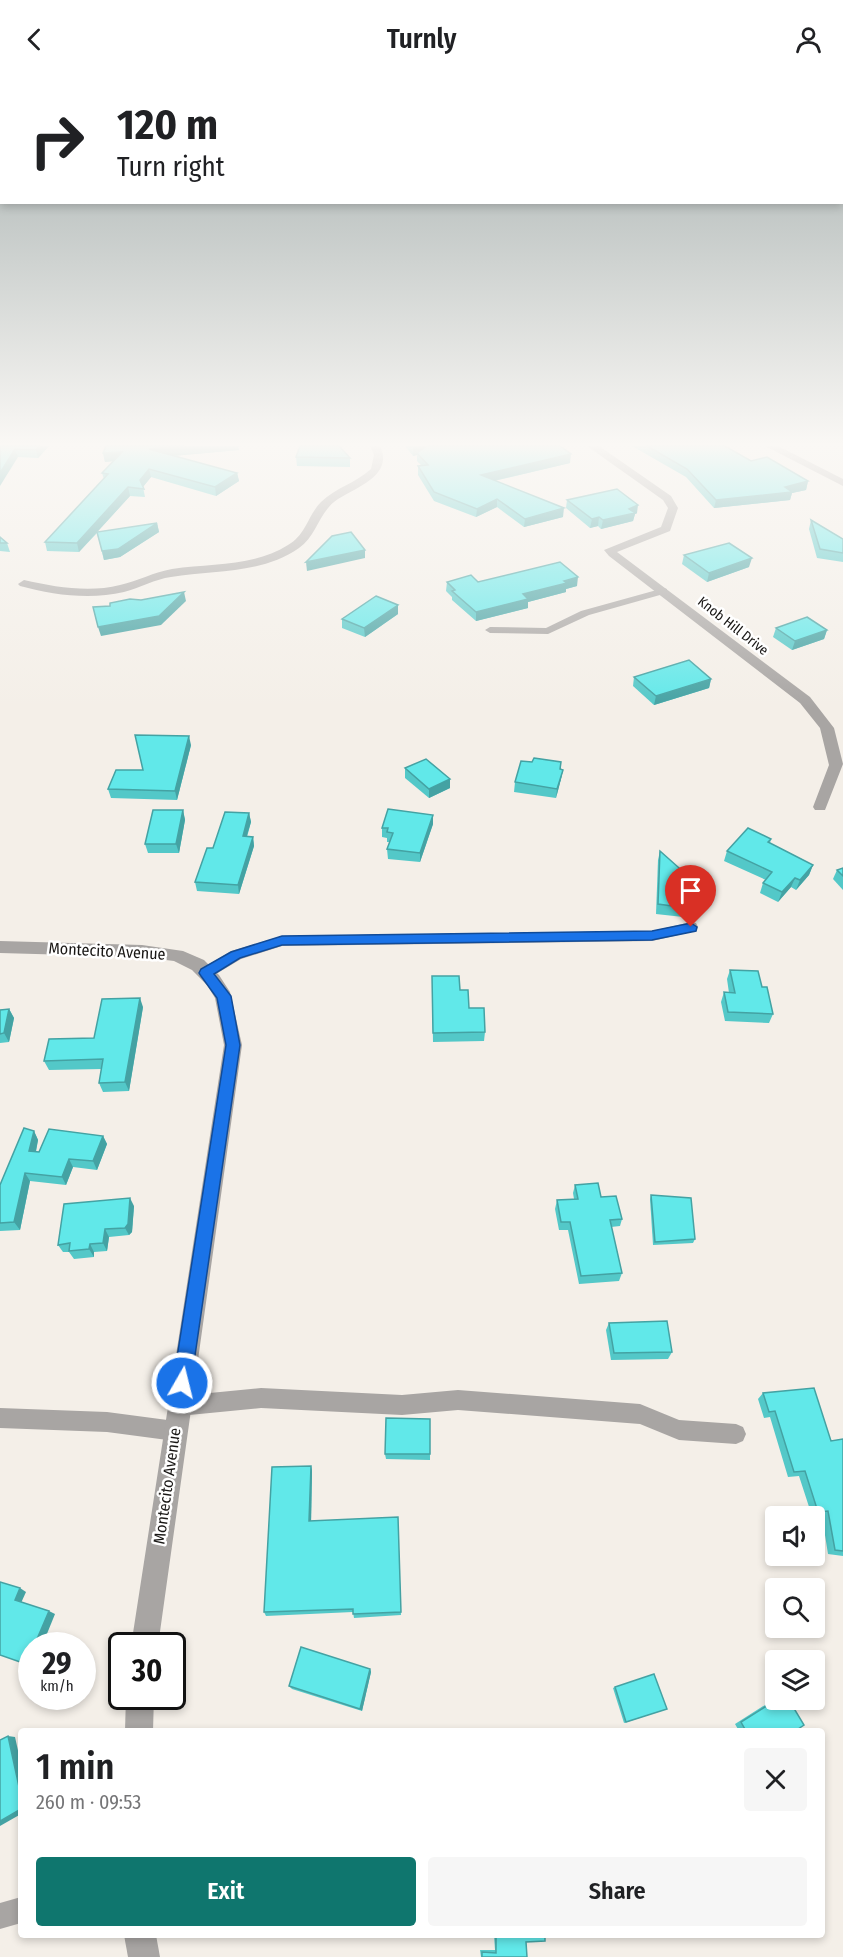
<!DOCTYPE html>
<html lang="en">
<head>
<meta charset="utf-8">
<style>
  :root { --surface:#fff; --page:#f6f6f6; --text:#202124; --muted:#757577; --accent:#0f766e }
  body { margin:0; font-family:"Fira Sans Condensed",sans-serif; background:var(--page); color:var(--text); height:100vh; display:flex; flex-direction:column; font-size:22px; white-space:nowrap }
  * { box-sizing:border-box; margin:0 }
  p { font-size:20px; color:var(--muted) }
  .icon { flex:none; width:33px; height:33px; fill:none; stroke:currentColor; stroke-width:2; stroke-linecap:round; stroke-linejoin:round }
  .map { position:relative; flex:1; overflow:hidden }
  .sheet { position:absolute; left:18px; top:1650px; width:807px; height:210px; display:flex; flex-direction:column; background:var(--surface); border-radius:6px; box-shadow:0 3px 9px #0003 }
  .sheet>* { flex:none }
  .banner { position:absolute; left:0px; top:0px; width:843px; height:126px; box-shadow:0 3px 9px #0003; background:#fff; color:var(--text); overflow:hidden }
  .tools { position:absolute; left:765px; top:1428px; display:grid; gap:12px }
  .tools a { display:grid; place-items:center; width:60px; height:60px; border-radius:6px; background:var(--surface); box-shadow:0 3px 9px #0003; font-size:30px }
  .speed { position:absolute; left:18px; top:1554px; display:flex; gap:12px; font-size:30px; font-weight:700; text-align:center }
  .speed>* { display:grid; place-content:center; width:78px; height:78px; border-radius:50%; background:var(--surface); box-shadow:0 3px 9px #0003; line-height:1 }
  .speed small { font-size:15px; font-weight:400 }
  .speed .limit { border:3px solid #111; border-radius:9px; background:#fff; color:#111 }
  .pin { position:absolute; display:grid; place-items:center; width:51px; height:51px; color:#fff; margin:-62px -26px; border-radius:50% 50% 50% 0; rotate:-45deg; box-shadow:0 0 6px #0007 }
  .pin .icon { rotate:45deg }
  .me { position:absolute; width:66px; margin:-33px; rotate:8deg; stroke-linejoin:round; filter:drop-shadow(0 0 4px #0008) }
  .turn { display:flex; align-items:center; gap:21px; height:126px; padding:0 18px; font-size:27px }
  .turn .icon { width:78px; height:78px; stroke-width:2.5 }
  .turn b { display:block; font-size:42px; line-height:51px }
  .round { display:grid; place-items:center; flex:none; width:63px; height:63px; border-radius:6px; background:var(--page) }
  .overview { display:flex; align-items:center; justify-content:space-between; height:102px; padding:0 18px }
  h1 { font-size:36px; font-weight:600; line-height:45px }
  .cta { display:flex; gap:12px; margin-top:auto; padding:12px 18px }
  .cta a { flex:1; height:69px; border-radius:6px; background:var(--accent); color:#fff; font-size:24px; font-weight:600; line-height:69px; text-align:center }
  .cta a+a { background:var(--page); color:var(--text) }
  header { display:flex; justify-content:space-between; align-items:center; height:78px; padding:0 18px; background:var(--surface); font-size:27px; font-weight:600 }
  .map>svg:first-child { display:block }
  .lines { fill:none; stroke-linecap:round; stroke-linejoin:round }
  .service { fill:#a8a5a3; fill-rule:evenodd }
  .minor { fill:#a8a5a3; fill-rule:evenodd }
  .tertiary { fill:#a8a5a3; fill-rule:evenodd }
  .wall { fill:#53c8c8 }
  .shaded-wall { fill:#44a2a3 }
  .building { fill:#61e8e9; stroke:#44a2a3; stroke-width:1.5 }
  .route { fill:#1a73e8; stroke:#114b97; stroke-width:1.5 }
  .labels { text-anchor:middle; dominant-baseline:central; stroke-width:5; stroke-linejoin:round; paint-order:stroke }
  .far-street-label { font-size:14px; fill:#181614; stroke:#fff }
  .street-label { font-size:16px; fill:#181614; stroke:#fff }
</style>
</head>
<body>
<header><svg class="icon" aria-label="back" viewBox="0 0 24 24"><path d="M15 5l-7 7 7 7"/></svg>Turnly<svg class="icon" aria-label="person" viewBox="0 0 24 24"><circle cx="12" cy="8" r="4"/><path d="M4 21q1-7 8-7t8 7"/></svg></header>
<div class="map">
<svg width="843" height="1879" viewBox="0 0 843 1879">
  <rect width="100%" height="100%" fill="#f4efe8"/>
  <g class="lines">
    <g class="service">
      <path d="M664,510l3,1v4l-78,22 -41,19 -58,-1 -5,-3 5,-3 56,1 35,-17z"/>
      <path d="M691,844l5,1 2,4 -2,4 -44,10 -370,5 -41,13 -30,18h-10l-2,-4 2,-4 30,-18 51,-15 370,-5z"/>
      <path d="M261,1310l141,7 56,-5 182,14 39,16 57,4 7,3 3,7 -3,7 -7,3 -57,-4 -39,-16 -182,-14 -56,5 -141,-7 -82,8 -7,-3 -3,-7 3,-7 7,-3z"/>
      <path d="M0,1330l107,4 68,9 7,3 3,7 -3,7 -7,3 -68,-9 -107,-4z"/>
      <path d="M21,1819v26l-21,6v-26z"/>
    </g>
    <g class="minor">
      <path d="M370,368h10c14,29 -23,41 -42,53 -19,12 -21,37 -39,49 -37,26 -85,22 -128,29 -16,2 -31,11 -47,15 -34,8 -71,3 -104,-6l-2,-2 6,-4c31,7 65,13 96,5 18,-4 34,-13 52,-16 40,-6 81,-2 116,-24 18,-10 20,-30 33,-43 14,-14 35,-19 50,-33l3,-14z"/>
      <path d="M587,368h12l72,50 7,12 -8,23 -53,21 193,145 24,31 9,36 -18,46h-10l-2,-3 16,-42 -9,-37 -20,-25 -191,-147 -5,-6 57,-23 7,-19 -5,-8z"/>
      <path d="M0,863l142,4 41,6 21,9 15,15 11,17 12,53 -84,601h-27l93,-601 -9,-47 -8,-13 -15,-15 -18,-9 -32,-4 -142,-4z"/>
      <path d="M126,1618h28l-1,35h-28z"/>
      <path d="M124,1857h32l4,22h-32z"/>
    </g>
    <path class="tertiary" d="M765,368h13l65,33v7z"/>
  </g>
  <g class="wall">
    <path d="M0,368h49l-11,12 -20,-1z"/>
    <path d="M300,368l42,1 -1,1 9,10v9l-53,-1 -1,-9z"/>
    <path d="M405,368h155l10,17 -76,18 69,36 -39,10 -27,-20 -21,10 -42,-16 -16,-26v-9h4l-5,-5v-6l-4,1z"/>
    <path d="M632,368h93l26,15 57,20 -2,9 -14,3 -2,7 -76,8 -28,-31z"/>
    <path d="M238,369l1,3 -66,6 64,17 2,8 -23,15 -65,-19 -8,10 2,10 -15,-1 -33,36 60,-9 2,9 -39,25 -16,3 -7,-27 -18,19 -32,-1 -2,-9 59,-63 -2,-6 11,-12 -8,1 -2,-9z"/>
    <path d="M567,422l70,13 -2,1 -2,7 -32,8 -3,-3 -8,2 -24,-20z"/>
    <path d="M811,442l32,19v23l-26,-4 -8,-29z"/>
    <path d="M0,459l7,6 3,9 -10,-1z"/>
    <path d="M684,477l65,12 -42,15 -25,-18z"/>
    <path d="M447,504h31l99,4 -11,3v3l-38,10v6l-52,13 -24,-21v-3l-6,-6z"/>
    <path d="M398,536l-33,23 -23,-9v-9z"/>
    <path d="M776,550l51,2 -3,9 -32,11 -19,-13z"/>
    <path d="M634,599l77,2 -2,9 -55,17 -21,-19z"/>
    <path d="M191,667l-14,55 -66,-2 -3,-9z"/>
    <path d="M532,684h29v7l2,1 -2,9 -5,19 -42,-6 1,-10z"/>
    <path d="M405,690l45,20 -21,10 -24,-20z"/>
    <path d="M183,732l2,10 -6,33h-31l-3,-9z"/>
    <path d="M249,735l2,9 -4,15h6l1,9 -15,48 -42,-3 -2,-9z"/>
    <path d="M433,737v9l-13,38 -32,-3 -1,-10 3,-7h-3v-4l-5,-1v-9z"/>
    <path d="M771,761l-1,4 43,22 -4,10 -13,15 -5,-3 -13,15 -18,-9 3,-10 3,-3 -42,-19 3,-10z"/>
    <path d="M660,773l26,57 -3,9 -27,-3 2,-54z"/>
    <path d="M843,790v22l-10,-11 4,-9z"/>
    <path d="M730,892l32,17 11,27 -4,9 -44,-2 -4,-19 3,-10 5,1 -2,-14z"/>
    <path d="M432,898l28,14 9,18 16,24 -1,9 -51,1z"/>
    <path d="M143,929l-14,84 -26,1 -4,-9 3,-14 -53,1 -5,-9 50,-23z"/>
    <path d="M9,931l5,9 -5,24 -9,1v-33z"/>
    <path d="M34,1053l4,9 -2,12h3l64,-16 4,8 -10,26 -24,-3 -7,18 -36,-4 -10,49 -20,1v-46z"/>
    <path d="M575,1107l26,12 21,22 -2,7 -9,1 11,46 -3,8 -40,3 -11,-54h-9l-4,-21 2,-9 17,-1 -1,-6z"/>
    <path d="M651,1117l44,44 -2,4 -40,2 -3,-46z"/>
    <path d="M134,1128l-2,26 -3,3 -20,2 -2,14 -13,1v5l-20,2 -5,-7h-6l-5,-7z"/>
    <path d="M609,1245l63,29 -4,7 -57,1 -5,-30z"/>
    <path d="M763,1315l68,48 12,-2v117l-15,-2 -6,-38h-10l-13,-40 -11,1 -18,-60 -6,1 -6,-19z"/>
    <path d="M430,1341v41l-44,-1 -1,-5z"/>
    <path d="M311,1388l1,5 -1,50 87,-4 3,98 -47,3 -1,-6 -87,4 -2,-4z"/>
    <path d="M370,1591l1,3 -9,39 -70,-22 -3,-3z"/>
    <path d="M615,1609l52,22 -43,14 -11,-35z"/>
    <path d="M776,1620v2l19,31h-56l-4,-7z"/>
    <path d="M494,1857h51l-19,7 1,15h-46l-1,-7h15z"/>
  </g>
  <g class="shaded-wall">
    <path d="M39,368h10l-11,12 -2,-8z"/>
    <path d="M184,368h57l-3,1 1,3 -89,8 -1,-9z"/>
    <path d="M419,368h11l-13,7v2l-4,1v-9z"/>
    <path d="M15,371l3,8 -18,29v-13z"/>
    <path d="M122,374l2,8 -19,2 -2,-9z"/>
    <path d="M571,376l-1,9 -90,21 1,-9z"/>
    <path d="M149,391l2,8 -9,11 -2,-8z"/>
    <path d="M237,395l2,8 -23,15 -1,-9z"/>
    <path d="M808,403l-2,9 -14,3 -2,7 -76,8 2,-8 69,-13z"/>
    <path d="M128,409l2,9 -51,56 -2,-9z"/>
    <path d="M497,421v8l-21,10 1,-8z"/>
    <path d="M638,427l-1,8 -2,1 -2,7 -32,8 2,-9z"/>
    <path d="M564,430l-1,9 -39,10 1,-8z"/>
    <path d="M599,439l-1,9 -8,2 2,-9z"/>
    <path d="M157,445l2,9 -39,25 -16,3 -2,-9z"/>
    <path d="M365,472v8l-58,13 -1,-9z"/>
    <path d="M752,480l-3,9 -42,15 2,-9z"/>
    <path d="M578,499l-1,9 -11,3v3l-38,10v6l-52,13v-9l47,-18 41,-13z"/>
    <path d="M184,514l2,9 -25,24 -60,11 -3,-9z"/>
    <path d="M398,527v9l-33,23 -1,-9z"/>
    <path d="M827,552l-3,9 -32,11 3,-9z"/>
    <path d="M711,601l-2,9 -55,17 2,-9z"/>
    <path d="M189,658l2,9 -14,55 -2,-9z"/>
    <path d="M563,692l-2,9 -5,19 1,-9z"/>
    <path d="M450,701v9l-21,10v-9z"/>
    <path d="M183,732l2,10 -6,33 -3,-9z"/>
    <path d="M249,735l2,9 -7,23 -1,-9z"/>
    <path d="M433,737v9l-13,38v-9z"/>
    <path d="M253,759l1,9 -15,48 -1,-9z"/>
    <path d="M813,787l-4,10 -13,15 4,-10z"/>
    <path d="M795,800l-4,9 -13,15 4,-10z"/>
    <path d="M140,920l3,9 -14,84 -4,-9z"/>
    <path d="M9,931l5,9 -5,24 -5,-9z"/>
    <path d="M34,1053l4,9 -4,20 -5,-9z"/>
    <path d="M103,1058l4,8 -10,26 -4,-9z"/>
    <path d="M69,1081l4,8 -7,18 -4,-8z"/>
    <path d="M25,1095l5,8 -10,49 -6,-8z"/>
    <path d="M130,1120l4,8 -2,26 -3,3 -4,-7z"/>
    <path d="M105,1151l4,8 -2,14 -4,-8z"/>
    <path d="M90,1166l4,8v5l-5,-8z"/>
    <path d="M311,1388l1,5 -1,55 -2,-5z"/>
    <path d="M20,1510l6,4 -5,11 -6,-3z"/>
    <path d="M49,1533l6,3 -13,32h-8z"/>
    <path d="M32,1573v15l-6,-2z"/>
    <path d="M370,1591l1,3 -9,39 -2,-2z"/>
    <path d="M8,1658l7,1 6,27v32z"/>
    <path d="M21,1731v5l-21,12v-5z"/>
  </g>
  <g class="building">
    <path d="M0,368h39l-3,4 -21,-1 -15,24z"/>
    <path d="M106,368h78l-35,3 88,24 -22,14 -66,-18 -9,11 4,9 -16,-2 -51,56 -32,-1 63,-68 -6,-1 20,-21 -19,1z"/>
    <path d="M300,368h39l11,12 -54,-1z"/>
    <path d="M427,368h133l11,8 -90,21 83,33 -39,11 -28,-20 -20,10 -43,-17 -16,-26 10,-1 -11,-12z"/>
    <path d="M647,368h78l26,15 16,-4 41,24 -23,6 7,5 -76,8 -29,-31z"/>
    <path d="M617,411l21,16 -9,4 6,4 -32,7 -4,-3 -7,2 -25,-19z"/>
    <path d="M811,442l32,19v14l-23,-4z"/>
    <path d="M157,445l-39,26 -16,2 -5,-19z"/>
    <path d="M351,454l14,18 -59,12 26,-26z"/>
    <path d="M0,459l7,6h-7z"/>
    <path d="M729,465l23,15 -43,15 -25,-18z"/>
    <path d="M560,484l18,15 -14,4 3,2 -44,11 5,5 -52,13 -24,-21 3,-1 -8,-8 24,-7 7,7z"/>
    <path d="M184,514l-25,24 -61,11 -5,-20 17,-1v-3l20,-4 11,1z"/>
    <path d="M376,518l22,9 -34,23 -22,-9z"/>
    <path d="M807,539l20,13 -32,11 -19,-13z"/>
    <path d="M689,582l22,19 -55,17 -22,-19z"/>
    <path d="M135,657l54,1 -14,55 -67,-2 8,-19h27z"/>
    <path d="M534,680l27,4 -1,7 3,1 -6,19 -42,-7 6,-21 11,1z"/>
    <path d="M426,681l24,20 -21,10 -24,-21z"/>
    <path d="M388,731l45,6 -13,38 -33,-4 6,-16 -6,-1 1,-4h-6z"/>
    <path d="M153,732h30l-7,34h-31z"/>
    <path d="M225,734l24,1 -6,23 10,1 -15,48 -43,-3 12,-34h6z"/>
    <path d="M748,750l23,11 -3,3 45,23 -13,15 -5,-2 -13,14 -19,-9 9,-11 -45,-21z"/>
    <path d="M660,773l27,24v16l-1,17 -28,-4z"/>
    <path d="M843,790v8l-6,-6z"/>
    <path d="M730,892l28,1 4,16h5l6,27 -45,-2 -4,-20 11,1z"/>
    <path d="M432,898h27l1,14h8l1,18h15l1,24 -52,1z"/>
    <path d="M140,920l-15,84 -26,1 4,-24 -59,2 5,-22 45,-1 8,-39z"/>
    <path d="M9,931l-5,24 -4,1v-24z"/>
    <path d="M24,1050l10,3 -5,20 10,1 10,-23 54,7 -10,25 -24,-2 -7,18 -37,-4 -11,49 -14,1v-38z"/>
    <path d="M598,1105l3,14 15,-1 6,23 -12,1 12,53 -41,3 -11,-54h-9l-4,-22 21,-1 -3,-14z"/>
    <path d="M651,1117l40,3 4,41 -40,3z"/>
    <path d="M130,1120l-2,26 -3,4 -20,1 -2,14 -13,1 -1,5 -20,2 1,-8 -12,2 6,-41z"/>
    <path d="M667,1243l5,31 -58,1 -5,-30z"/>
    <path d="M814,1310l17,53 12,-2v112l-8,-1 -7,-39 -10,1 -13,-41 -11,1 -19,-61 -6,1 -6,-19z"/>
    <path d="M386,1340l44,1v35h-45z"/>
    <path d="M311,1388l-2,55 89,-4 3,95 -48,2v-5l-89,3 8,-145z"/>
    <path d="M0,1504l20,6 -5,12 34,11 -15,35h-2v5l-6,13 -26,-9z"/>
    <path d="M301,1569l69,22 -10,40 -71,-23z"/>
    <path d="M654,1596l13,35 -41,13 -11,-35z"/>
    <path d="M776,1622h13l15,25 -9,6h-49l-5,-9z"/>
    <path d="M8,1658l13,60v13l-21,12v-81z"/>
    <path d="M496,1857h49v6l-19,1 1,15h-45v-5l14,1z"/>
  </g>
  <linearGradient id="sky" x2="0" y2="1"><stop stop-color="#a3adac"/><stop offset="0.58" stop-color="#faf8f5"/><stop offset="1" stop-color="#faf8f5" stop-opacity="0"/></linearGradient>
  <rect width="843" height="631" fill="url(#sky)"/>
  <path class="route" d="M691,845l6,4 -1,4 -44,9 -370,5 -42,13 -26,16 17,22 9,49 -49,338 -2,7 -7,2 -6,-2 -3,-7 53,-338 -9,-47 -16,-22 -2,-3 2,-4 30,-17 51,-16 370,-5z"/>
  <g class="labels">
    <g class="far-street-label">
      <text transform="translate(733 548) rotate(38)">Knob Hill Drive</text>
    </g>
    <g class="street-label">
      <text transform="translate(107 873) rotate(3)">Montecito Avenue</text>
      <text transform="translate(167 1408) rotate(-82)">Montecito Avenue</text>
    </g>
  </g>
</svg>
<div class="tools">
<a><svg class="icon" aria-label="sound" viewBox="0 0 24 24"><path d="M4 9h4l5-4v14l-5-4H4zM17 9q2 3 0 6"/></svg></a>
<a><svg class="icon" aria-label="search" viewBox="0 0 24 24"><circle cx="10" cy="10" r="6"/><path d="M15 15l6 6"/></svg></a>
<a><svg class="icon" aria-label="layers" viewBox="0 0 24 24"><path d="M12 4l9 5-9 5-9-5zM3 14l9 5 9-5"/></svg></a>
</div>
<div class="speed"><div>29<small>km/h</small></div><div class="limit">30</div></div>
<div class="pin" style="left:691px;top:849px;background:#d93025"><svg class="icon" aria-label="arrive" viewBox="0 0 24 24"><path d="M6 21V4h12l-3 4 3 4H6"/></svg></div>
<svg class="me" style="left:182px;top:1305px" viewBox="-20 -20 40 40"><circle r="17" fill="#1a73e8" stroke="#fff" stroke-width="3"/><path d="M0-11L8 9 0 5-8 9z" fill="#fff"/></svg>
<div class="banner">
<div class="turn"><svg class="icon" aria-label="right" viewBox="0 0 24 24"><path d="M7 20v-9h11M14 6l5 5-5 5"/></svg><div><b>120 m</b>Turn right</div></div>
</div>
<section class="sheet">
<div class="overview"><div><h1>1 min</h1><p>260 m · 09:53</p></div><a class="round"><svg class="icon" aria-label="close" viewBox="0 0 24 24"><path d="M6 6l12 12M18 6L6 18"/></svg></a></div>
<div class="cta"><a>Exit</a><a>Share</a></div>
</section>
</div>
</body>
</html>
